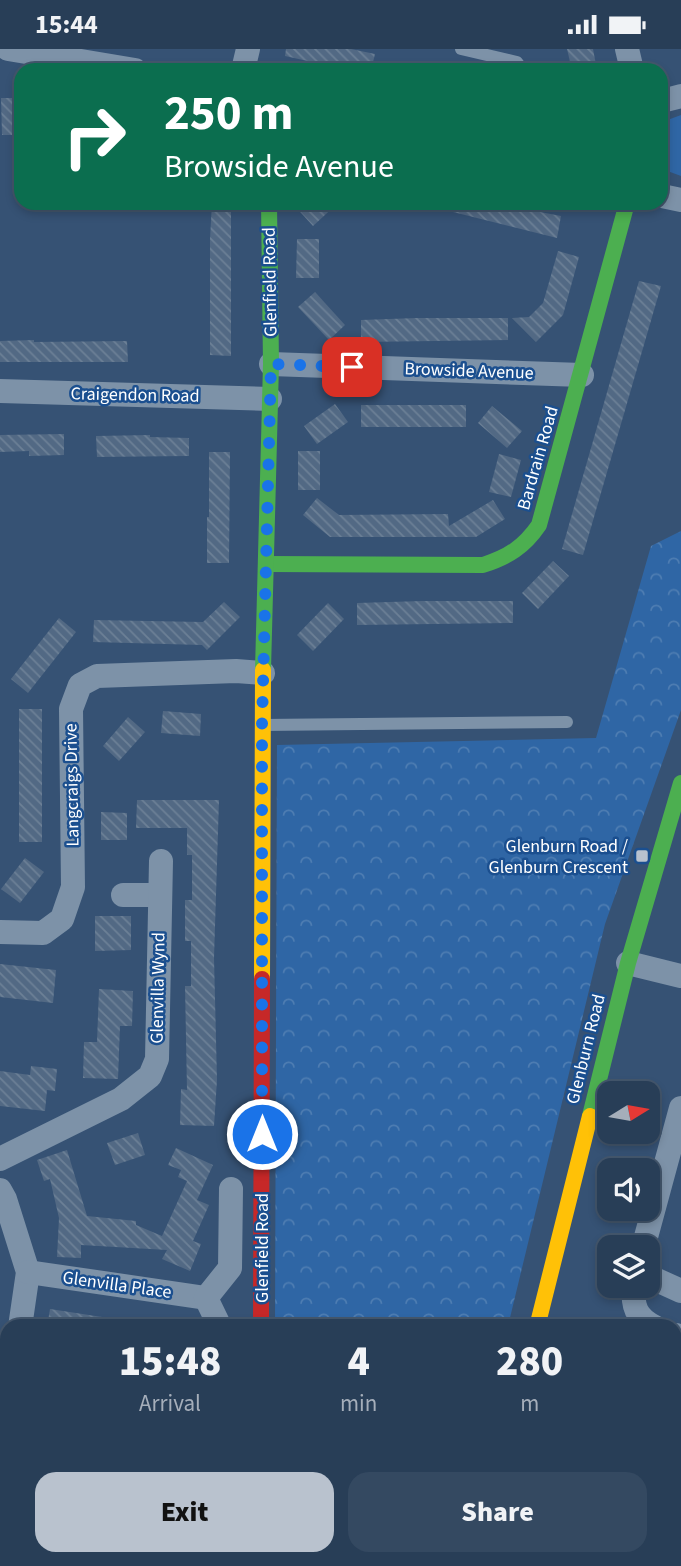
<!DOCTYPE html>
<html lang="en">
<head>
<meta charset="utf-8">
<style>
  :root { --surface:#283e57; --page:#344961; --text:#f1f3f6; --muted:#a5aeba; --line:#44576d; --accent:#b9c2ce }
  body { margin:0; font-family:"Source Sans 3",sans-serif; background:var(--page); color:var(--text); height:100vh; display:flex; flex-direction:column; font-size:26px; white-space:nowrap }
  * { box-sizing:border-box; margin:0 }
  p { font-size:23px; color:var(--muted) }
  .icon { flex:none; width:38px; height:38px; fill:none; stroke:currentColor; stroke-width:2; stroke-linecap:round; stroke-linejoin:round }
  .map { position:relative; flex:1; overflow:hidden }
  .side { position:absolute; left:0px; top:1270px; width:682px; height:247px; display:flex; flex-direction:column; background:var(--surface); border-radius:21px 21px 0 0; box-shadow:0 4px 10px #0003,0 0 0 2px var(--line) }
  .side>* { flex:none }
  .guide { position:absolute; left:14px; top:14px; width:654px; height:147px; border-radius:21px; box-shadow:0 4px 10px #0003,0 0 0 2px var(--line); background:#0b6e4f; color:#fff; overflow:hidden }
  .needle { width:46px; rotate:79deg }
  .controls { position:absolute; left:597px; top:1032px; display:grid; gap:14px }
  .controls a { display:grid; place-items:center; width:63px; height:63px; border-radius:14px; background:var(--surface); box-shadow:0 4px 10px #0003,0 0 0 2px var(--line); font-size:35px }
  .pin { position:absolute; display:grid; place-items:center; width:60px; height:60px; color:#fff; margin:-30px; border-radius:14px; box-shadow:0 4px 10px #0006 }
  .me { position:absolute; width:77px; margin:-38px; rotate:0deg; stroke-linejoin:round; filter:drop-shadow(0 0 5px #0008) }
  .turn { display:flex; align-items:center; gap:24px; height:147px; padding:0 35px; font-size:32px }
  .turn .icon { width:91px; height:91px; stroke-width:2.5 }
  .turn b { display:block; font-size:49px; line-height:60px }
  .eta { display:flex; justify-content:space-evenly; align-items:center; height:119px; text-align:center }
  .eta b { font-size:42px; font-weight:800; line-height:49px }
  .primary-button { display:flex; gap:14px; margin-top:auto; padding:14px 35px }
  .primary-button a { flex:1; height:80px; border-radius:21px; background:var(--accent); color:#111; font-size:28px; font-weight:800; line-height:80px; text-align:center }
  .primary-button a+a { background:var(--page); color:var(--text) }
  .status { display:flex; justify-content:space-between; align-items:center; height:49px; padding:0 35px; background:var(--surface); direction:ltr }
  .status svg { height:19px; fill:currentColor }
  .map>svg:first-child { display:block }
  .green { fill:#2f66a5 }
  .forest { fill:url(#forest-crowns) }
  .building { fill:url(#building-back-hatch) }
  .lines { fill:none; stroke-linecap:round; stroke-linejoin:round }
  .lane { stroke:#7d92a8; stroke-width:12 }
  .street { stroke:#7d92a8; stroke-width:24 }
  .fast { stroke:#4caf50; stroke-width:16 }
  .slow { stroke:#ffc107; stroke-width:16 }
  .jam { stroke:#c62828; stroke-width:16 }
  .route { stroke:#1a73e8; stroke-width:12; stroke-dasharray:0 21.6 }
  .poi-dot { fill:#b9c2ce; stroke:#1b4f8f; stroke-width:2.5 }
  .labels { text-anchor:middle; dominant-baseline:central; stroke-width:5; stroke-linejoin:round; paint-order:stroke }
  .street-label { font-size:18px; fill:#fff; stroke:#1b4f8f }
  .poi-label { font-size:18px; fill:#fff; stroke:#1b4f8f; text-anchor:end }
</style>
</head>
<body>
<div class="status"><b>15:44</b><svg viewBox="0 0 49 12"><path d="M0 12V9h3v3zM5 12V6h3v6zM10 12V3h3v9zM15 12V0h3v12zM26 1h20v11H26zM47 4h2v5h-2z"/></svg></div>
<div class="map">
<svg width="681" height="1517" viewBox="0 0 681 1517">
  <defs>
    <pattern id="forest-crowns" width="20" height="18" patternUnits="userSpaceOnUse" patternTransform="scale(1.75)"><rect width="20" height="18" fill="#2f66a5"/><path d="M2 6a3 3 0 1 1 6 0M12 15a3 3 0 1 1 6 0" fill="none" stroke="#4e7db2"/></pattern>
    <pattern id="building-back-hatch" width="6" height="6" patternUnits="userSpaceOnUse" patternTransform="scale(1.75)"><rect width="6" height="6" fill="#526984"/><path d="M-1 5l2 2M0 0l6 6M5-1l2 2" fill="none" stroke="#6c8096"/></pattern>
  </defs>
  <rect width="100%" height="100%" fill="#365274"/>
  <path class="green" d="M681,66v61l-19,-7v-47z"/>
  <g class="forest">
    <path d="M681,482v179l-76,214 -97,402 -233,1 2,-582 319,-7 55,-192z"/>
    <path d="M274,1510h213l1,7h-214z"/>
  </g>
  <g class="building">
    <path d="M286,0h65l24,5 -4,16h-23l-63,-14z"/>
    <path d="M567,0h26l4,21h-25z"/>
    <path d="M1,49h20v37h-19z"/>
    <path d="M212,154h19v153l-21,-1v-116z"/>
    <path d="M292,154h46l-25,23z"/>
    <path d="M441,154h69l-1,3 52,10 -4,22 -116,-29z"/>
    <path d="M297,190h22v39h-23z"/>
    <path d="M558,202l21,6 -16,58 -27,27 -24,-24 17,-1 14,-14z"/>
    <path d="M639,232l22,5 -78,269 -21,-6z"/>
    <path d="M315,243l30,33 -16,15 -31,-33z"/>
    <path d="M417,269h91v22l-147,2v-22z"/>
    <path d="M34,291v2l93,-1 1,21h-128v-21z"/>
    <path d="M335,355l13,18 -31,22 -13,-18z"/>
    <rect x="361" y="356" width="105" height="22"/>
    <path d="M492,357l30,25 -15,17 -29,-25z"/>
    <path d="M64,385v21l-35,1v-5l-29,1v-17z"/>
    <path d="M150,386v2l39,1v18l-92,1 -1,-21z"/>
    <rect x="298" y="402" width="22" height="39"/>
    <path d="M209,403h21l-1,111h-22v-46h2z"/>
    <path d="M499,405l22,6 -10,37 -22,-5z"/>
    <path d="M317,449l22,17 109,-1 1,12 44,-26 12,19 -29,18h-146l-27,-22z"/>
    <path d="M553,512l16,15 -31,33 -16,-16z"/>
    <path d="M422,552h91v22l-156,2v-22z"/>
    <path d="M224,553l16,15 -33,33 -5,-5 -109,-3 1,-22 109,2z"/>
    <path d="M328,554l16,16 -31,32 -16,-16z"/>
    <path d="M59,569l17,14 -48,61 -17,-14z"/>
    <rect x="19" y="660" width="23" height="133"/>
    <path d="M163,662l38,3 -1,22 -39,-3z"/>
    <path d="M128,668l17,15 -26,29 -16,-15z"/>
    <path d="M137,751h82l-5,158 3,122 -3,46 -34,-1 1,-36 6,1 -2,-104h6v-45h-6v-41h7v-45h-5v-27h-51z"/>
    <path d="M101,763l26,1v27h-26z"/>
    <path d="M25,809l19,14 -24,31 -19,-14z"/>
    <path d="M95,867h36v34l-36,1z"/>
    <path d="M0,915l56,6 -3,33 -53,-6z"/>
    <path d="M99,940l34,2 -1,35h-12l-2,53 -35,-1 1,-36h13z"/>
    <path d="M31,1017l26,3 -2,22 -8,-1 -2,21 -45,-5v-35l30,4z"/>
    <path d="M138,1084l7,22 -30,10 -8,-22z"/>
    <path d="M176,1099l37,17 -16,35 12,5 -16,36 8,3 -11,27 -28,-12 5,-9 -86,-5v13l-24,-1 2,-39 -9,-39 -6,2 -7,-21 30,-10 20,66 49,5v4l26,11 25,-55 -9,-4 3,-7 -13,-5z"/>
    <path d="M50,1260l52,8 -1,10h-54z"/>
  </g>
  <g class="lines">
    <g class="lane">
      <path d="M461,0l56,13 6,8"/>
      <path d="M262,676l305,-3"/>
    </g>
    <g class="street">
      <path d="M8,0l127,21"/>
      <path d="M627,0l5,21"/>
      <path d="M243,21l5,-21"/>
      <path d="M662,52l19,-5"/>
      <path d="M662,147l19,4"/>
      <path d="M271,315l311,11"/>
      <path d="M0,342l270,8"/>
      <path d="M123,846h37"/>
      <path d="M0,883l43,1 19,-14 11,-32 -2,-178 9,-24 17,-9 139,-5 27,2"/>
      <path d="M628,914l53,13"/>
      <path d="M0,1110l121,-60 29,-23 7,-17 4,-198"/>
      <path d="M0,1141l5,9 23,73 -8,55"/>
      <path d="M643,1199l38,-140"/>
      <path d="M28,1223l178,26"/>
      <path d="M648,1227l33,15"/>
      <path d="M634,1237c-2,20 2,32 21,41"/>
      <path d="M220,1278l-14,-29 24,-30 1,-79"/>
      <path d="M676,1286l5,3"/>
      <path d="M0,1473l7,-30"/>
      <path d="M676,1503l5,-2"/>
      <path d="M253,1517v-7"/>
      <path d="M622,1517l25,-7"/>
    </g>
    <g class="fast">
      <path d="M266,515l217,1c25,-8 41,-18 56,-40l88,-322"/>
      <path d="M263,621l8,-306 -2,-161"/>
      <path d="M590,1067l38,-153 53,-180"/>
      <path d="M520,1510v7"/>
    </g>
    <g class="slow">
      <path d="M262,930l1,-309"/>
      <path d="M537,1278l53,-211"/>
    </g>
    <path class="jam" d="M261,1278l1,-348"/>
  </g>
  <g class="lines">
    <path class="route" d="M262,1085v-409l9,-361 81,3"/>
  </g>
  <rect class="poi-dot" x="635" y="800" width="14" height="14" rx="3.5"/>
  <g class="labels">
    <g class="street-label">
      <text transform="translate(270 233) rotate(-91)">Glenfield Road</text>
      <text transform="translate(469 322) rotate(2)">Browside Avenue</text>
      <text transform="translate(135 346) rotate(1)">Craigendon Road</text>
      <text transform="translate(538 409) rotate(-74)">Bardrain Road</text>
      <text transform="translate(72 736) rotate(-91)">Langcraigs Drive</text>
      <text transform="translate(158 939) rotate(-89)">Glenvilla Wynd</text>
      <text transform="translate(586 1000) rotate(-76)">Glenburn Road</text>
      <text transform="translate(262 1199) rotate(-90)">Glenfield Road</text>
      <text transform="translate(117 1236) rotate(8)">Glenvilla Place</text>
    </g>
    <g class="poi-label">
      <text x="628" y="797">Glenburn Road /<tspan x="628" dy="21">Glenburn Crescent</tspan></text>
    </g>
  </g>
</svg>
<div class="controls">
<a><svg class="needle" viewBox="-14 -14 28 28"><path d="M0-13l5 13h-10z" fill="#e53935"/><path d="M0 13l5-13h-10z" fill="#a5aeba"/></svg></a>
<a><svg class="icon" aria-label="sound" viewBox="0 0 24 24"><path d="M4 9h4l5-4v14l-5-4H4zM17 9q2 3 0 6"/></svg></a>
<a><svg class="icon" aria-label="layers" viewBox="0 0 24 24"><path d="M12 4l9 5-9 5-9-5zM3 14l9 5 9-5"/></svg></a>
</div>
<div class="pin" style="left:352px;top:318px;background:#d93025"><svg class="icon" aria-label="arrive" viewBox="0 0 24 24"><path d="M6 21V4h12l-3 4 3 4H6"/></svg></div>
<svg class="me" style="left:262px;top:1085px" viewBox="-20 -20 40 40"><circle r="17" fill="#1a73e8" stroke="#fff" stroke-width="3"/><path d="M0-11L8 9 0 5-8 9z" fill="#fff"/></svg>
<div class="guide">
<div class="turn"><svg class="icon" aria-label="right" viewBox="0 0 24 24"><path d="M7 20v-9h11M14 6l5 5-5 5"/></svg><div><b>250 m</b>Browside Avenue</div></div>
</div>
<section class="side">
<div class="eta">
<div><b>15:48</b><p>Arrival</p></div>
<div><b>4</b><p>min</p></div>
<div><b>280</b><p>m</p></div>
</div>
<div class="primary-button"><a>Exit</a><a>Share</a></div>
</section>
</div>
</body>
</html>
